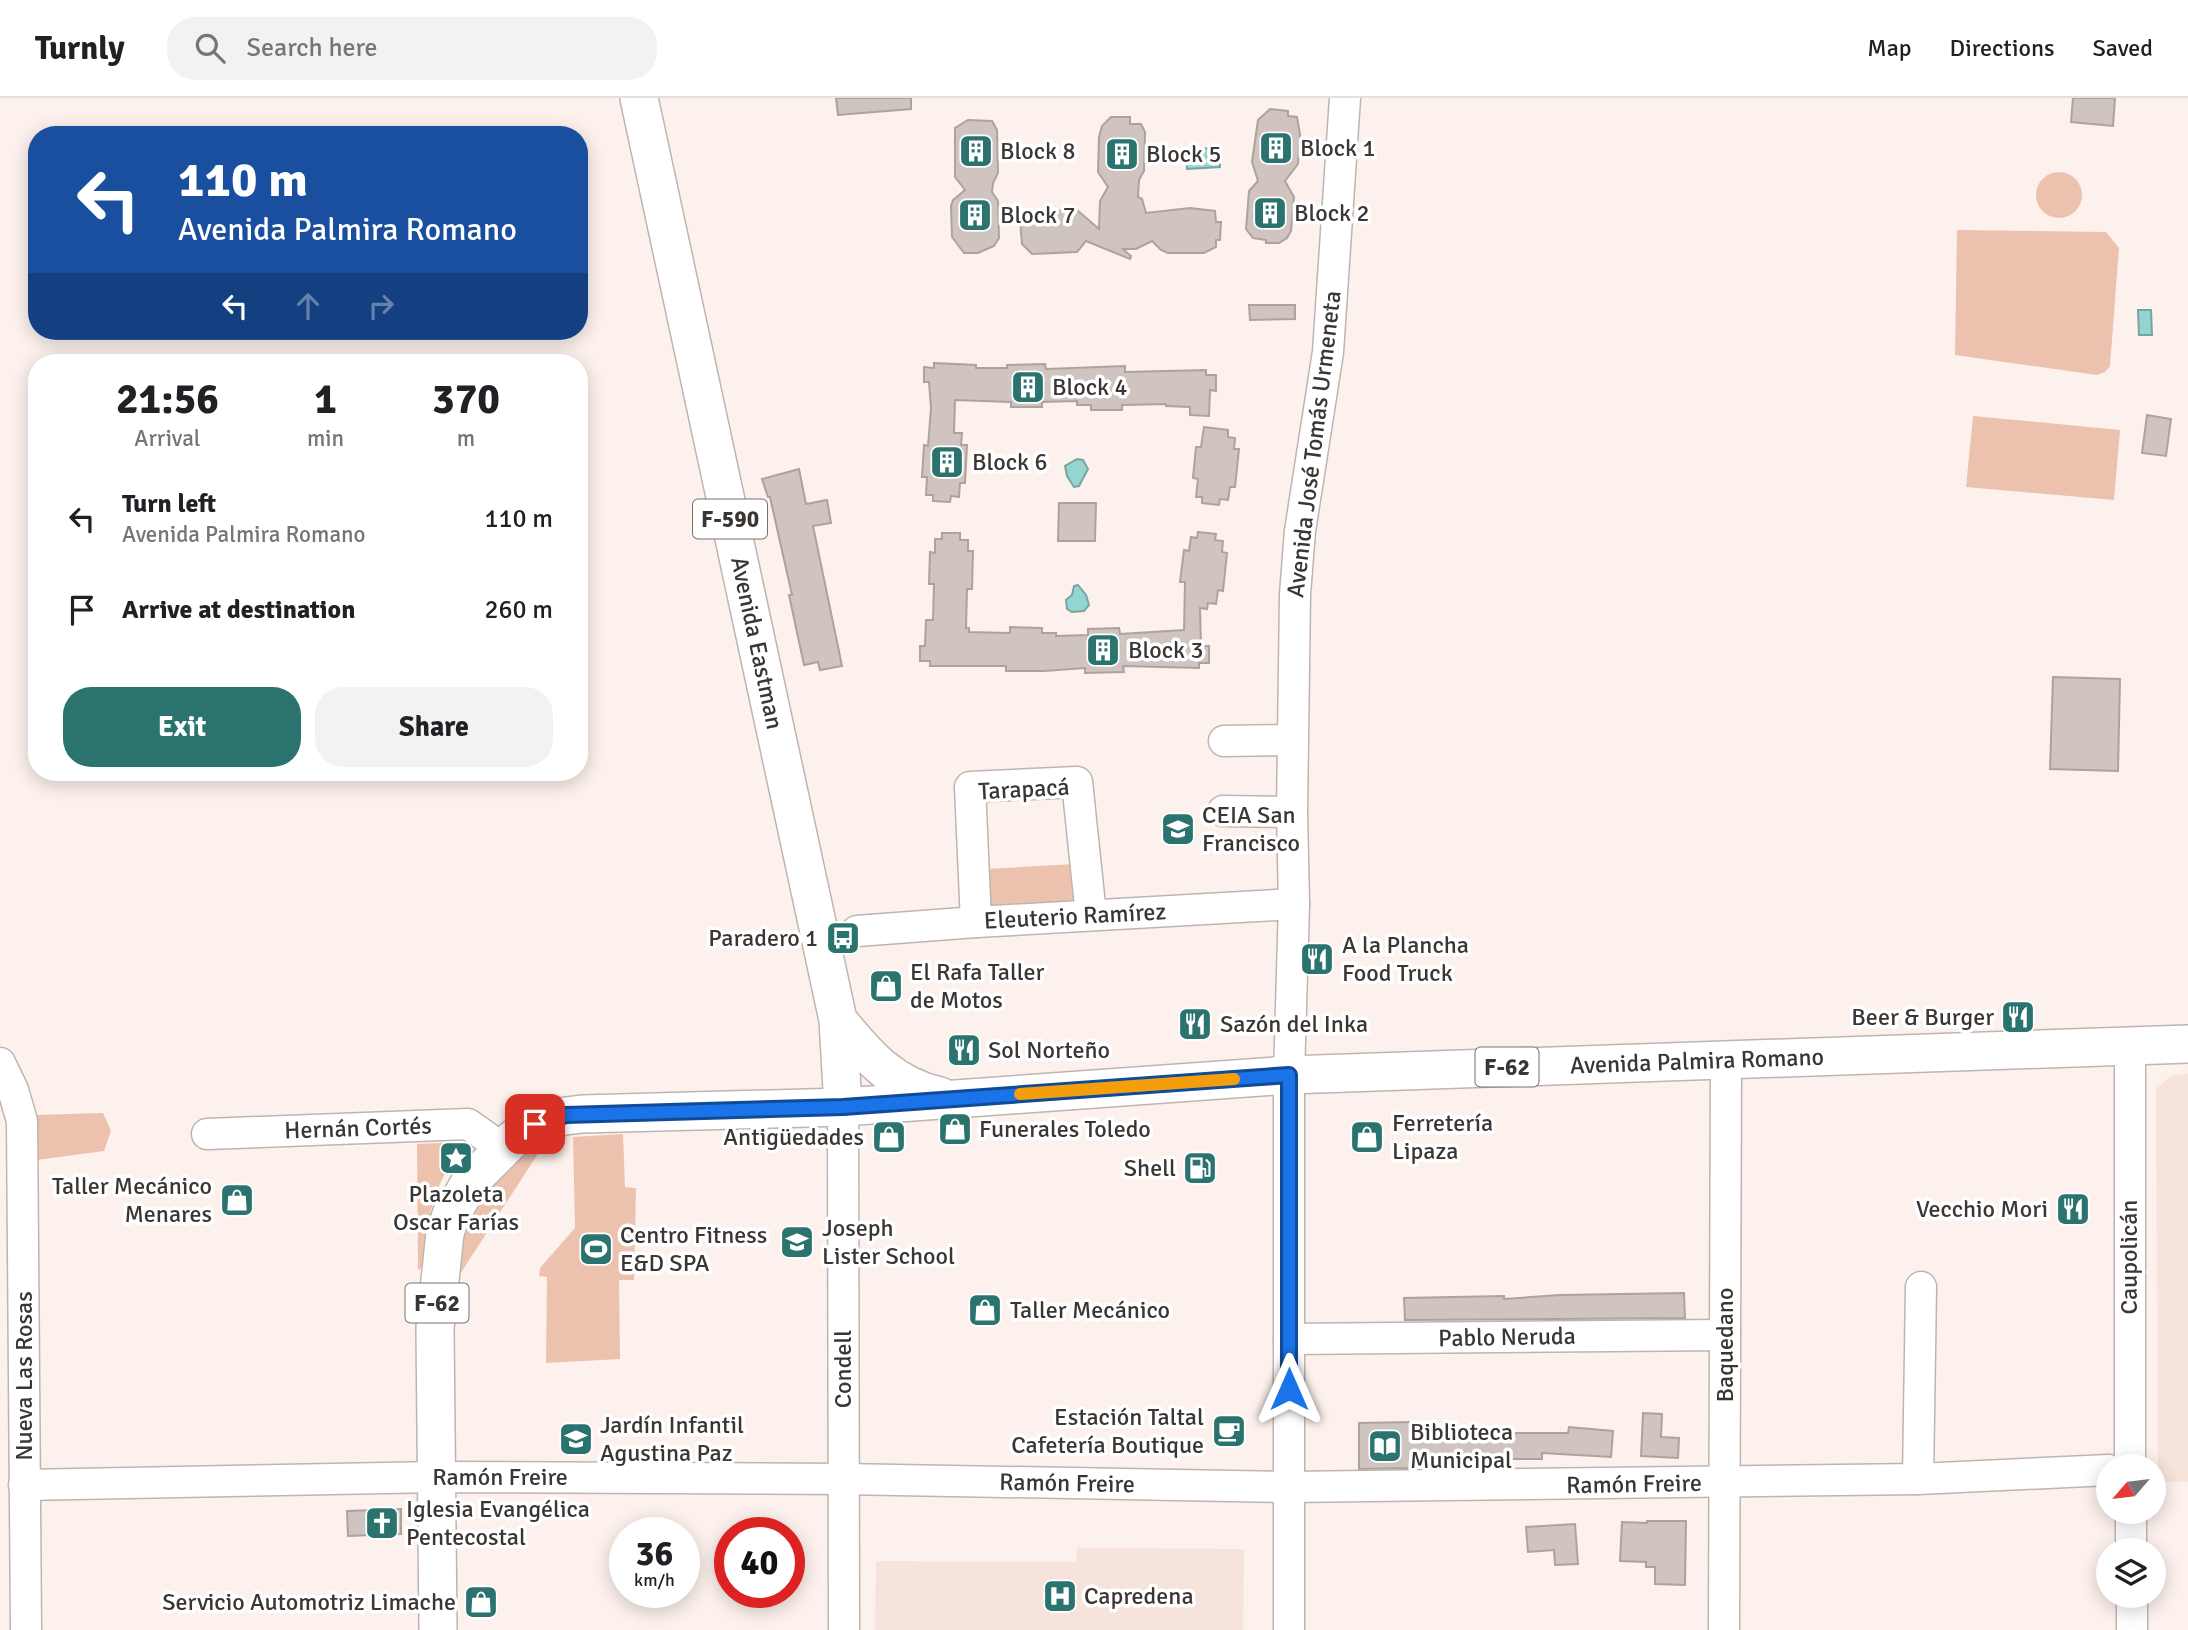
<!DOCTYPE html>
<html lang="en">
<head>
<meta charset="utf-8">
<style>
  :root { --surface:#fff; --page:#f2f2f2; --text:#202124; --muted:#757577; --line:#e0e0e0; --accent:#2a736f }
  body { margin:0; font-family:Signika,sans-serif; background:var(--page); color:var(--text); height:100vh; display:flex; flex-direction:column; font-size:26px; white-space:nowrap }
  * { box-sizing:border-box; margin:0 }
  p { font-size:23px; color:var(--muted) }
  .icon { flex:none; width:38px; height:38px; fill:none; stroke:currentColor; stroke-width:2; stroke-linecap:round; stroke-linejoin:round }
  .map { position:relative; flex:1; overflow:hidden }
  .details { position:absolute; left:28px; top:256px; width:560px; height:427px; display:flex; flex-direction:column; background:var(--surface); border-radius:28px; box-shadow:0 4px 18px #0003 }
  .details>* { flex:none }
  .guide { position:absolute; left:28px; top:28px; width:560px; height:214px; border-radius:28px; box-shadow:0 4px 18px #0003; background:#1a4fa0; color:#fff; overflow:hidden }
  .needle { width:46px; rotate:242deg }
  .fabs { position:absolute; left:2096px; top:1356px; display:grid; gap:14px }
  .fabs a { display:grid; place-items:center; width:70px; height:70px; border-radius:50%; background:var(--surface); box-shadow:0 4px 18px #0003; font-size:35px }
  .speed { position:absolute; left:609px; top:1419px; display:flex; gap:14px; font-size:35px; font-weight:700; text-align:center }
  .speed>* { display:grid; place-content:center; width:91px; height:91px; border-radius:50%; background:var(--surface); box-shadow:0 4px 18px #0003; line-height:1 }
  .speed small { font-size:18px; font-weight:400 }
  .speed .limit { border:10px solid #d22; background:#fff; color:#111 }
  .pin { position:absolute; display:grid; place-items:center; width:60px; height:60px; color:#fff; margin:-30px; border-radius:14px; box-shadow:0 4px 10px #0006 }
  .me { position:absolute; width:77px; margin:-38px; rotate:0deg; stroke-linejoin:round; filter:drop-shadow(0 0 5px #0008) }
  .turn { display:flex; align-items:center; gap:24px; height:147px; padding:0 35px; font-size:32px }
  .turn .icon { width:91px; height:91px; stroke-width:2.5 }
  .turn b { display:block; font-size:49px; line-height:60px }
  .lanes { display:flex; align-items:center; height:66px; padding:0 35px; background:#0003; justify-content:center; gap:35px; direction:ltr }
  .lanes .off { opacity:.35 }
  .eta { display:flex; justify-content:space-evenly; align-items:center; height:119px; text-align:center }
  .eta b { font-size:42px; font-weight:700; line-height:49px }
  .cta { display:flex; gap:14px; margin-top:auto; padding:14px 35px }
  .cta a { flex:1; height:80px; border-radius:28px; background:var(--accent); color:#fff; font-size:28px; font-weight:700; line-height:80px; text-align:center }
  .cta a+a { background:var(--page); color:var(--text) }
  ul { padding:0; list-style:none }
  li { display:flex; align-items:center; gap:21px; height:91px; padding:0 35px }
  li div { flex:1 }
  li b { display:block; font-size:26px }
  li em { font-style:normal }
  header { display:flex; align-items:center; gap:42px; box-sizing:border-box; height:98px; padding:0 35px; background:var(--surface); border-bottom:2px solid var(--line) }
  header strong { font-size:33px }
  nav { display:flex; gap:38px; margin-inline-start:auto; font-size:24px }
  .search { width:490px; height:63px; background:var(--page); display:flex; align-items:center; gap:18px; box-sizing:border-box; padding:0 24px; border-radius:28px; color:var(--muted); font-size:26px }
  .map>svg:first-child { display:block }
  .built { fill:#f6e3dc }
  .green { fill:#ecc2af }
  .water { fill:#93d5d0; stroke:#78a5a1; stroke-width:2 }
  .building { fill:#cfc4bf; stroke:#ada39e; stroke-width:2 }
  .lines { fill:none; stroke-linecap:round; stroke-linejoin:round }
  .minor-casing { stroke:#bfb5b0; stroke-width:33 }
  .major-casing { stroke:#bfb5b0; stroke-width:40 }
  .minor { stroke:#fff; stroke-width:30 }
  .major { stroke:#fff; stroke-width:37 }
  .route-casing { stroke:#114b97; stroke-width:18 }
  .route { stroke:#1a73e8; stroke-width:12 }
  .slow { stroke:#f59e0b; stroke-width:12 }
  .labels { text-anchor:middle; dominant-baseline:central; stroke-width:7; stroke-linejoin:round; paint-order:stroke }
  .shield { fill:#fff; stroke:#757271; stroke-width:2 }
  .shield-label { font-size:23px; font-weight:bold; fill:#3a3634 }
  .poi-label { font-size:24px; fill:#3a3634; stroke:#fff; text-anchor:start }
  .street-label { font-size:24px; fill:#3a3634; stroke:#fff }
</style>
</head>
<body>
<header>
<strong>Turnly</strong>
<div class="search"><svg class="icon" aria-label="search" viewBox="0 0 24 24"><circle cx="10" cy="10" r="6"/><path d="M15 15l6 6"/></svg>Search here</div>
<nav><a>Map</a><a>Directions</a><a>Saved</a></nav>
</header>
<div class="map">
<svg width="2188" height="1532" viewBox="0 0 2188 1532">
  <rect width="100%" height="100%" fill="#fcf1ec"/>
  <g class="built">
    <path d="M2188,976v408h-30l-2,-393 16,-14z"/>
    <path d="M1077,1450l167,1 -1,81h-368l1,-69 200,1z"/>
  </g>
  <g class="green">
    <circle cx="2059" cy="97" r="23"/>
    <path d="M1957,132l149,2 13,16 -9,118 -5,6 -8,3 -142,-20z"/>
    <path d="M1973,318l147,14 -6,70 -148,-13z"/>
    <path d="M1075,766l3,47 -89,5 -3,-47z"/>
    <path d="M103,1015l8,18 -7,20 -67,9 -2,-45z"/>
    <path d="M623,1036l2,53 11,1 -2,92h-15l1,79 -74,4 1,-86 -8,-1 1,-8 35,-40 -2,-91z"/>
    <path d="M464,1044c-29,41 -38,74 -41,125l-5,3 -1,-126z"/>
    <path d="M543,1048l-94,145 20,-90 56,-52z"/>
  </g>
  <g class="water">
    <path d="M1219,50l1,19 -33,2 -1,-20z"/>
    <path d="M2138,212h13l1,25h-13z"/>
    <path d="M1077,361l6,1 5,9 -9,17 -5,1 -7,-11 -2,-10z"/>
    <path d="M1078,487l8,10 3,10 -5,6 -12,1 -5,-3 -1,-9 6,-5 2,-9z"/>
  </g>
  <g class="building">
    <path d="M836,0h75v11l-73,6z"/>
    <path d="M2073,0h42l-2,28 -42,-4z"/>
    <path d="M1270,11l18,2v5l9,1 3,17 -2,30 -13,17 9,16 -3,34 -4,7 -8,5h-13v-3l-13,-2 -7,-9 3,-38 9,-10 -6,-19 6,-42z"/>
    <path d="M1111,19h19v7h11l4,8 -1,39 -5,9 -1,17 4,2 4,14 44,-5 25,3 1,11h5l-1,18h-4v7l-12,6h-36l-7,-3 -9,-9 -16,8h-13l8,7 -1,3 -44,-18 -9,11 -45,2 -10,-10 -2,-24 12,-9 45,-1 22,19 1,-28 8,-14 -10,-15 1,-35 3,-11z"/>
    <path d="M968,22l24,1 5,9 1,43 -5,10 -1,9 6,9 1,37 -5,8 -16,7h-14l-12,-16 -1,-31 2,-6 12,-10 -10,-13v-49z"/>
    <path d="M1249,207h46v14l-45,1z"/>
    <path d="M934,265l42,2v3h31v-3l38,-1 1,5 79,-3v6l81,-2v5h10v16l-6,-1 -1,26 -19,-1v-8l-24,-1v-2l-44,1v5h-31v-5h-14v-4l-35,1v5h-31v-5l-56,-2 -1,33h8l-1,12h6l-2,38h-5l-1,14 -8,-1 -1,6 -17,-1v-6h-7l1,-18h-5l2,-32 4,1 3,-38 -2,-26h-5v-15l10,1z"/>
    <path d="M2147,317l24,4 -5,37 -24,-3z"/>
    <path d="M1204,329l24,3v7l7,1 -1,11h5l-4,38h-5l-2,13 -8,-1 -1,6 -17,-2v-6h-6l2,-18 -5,-1 3,-31h5z"/>
    <path d="M799,371l7,35 21,-4 4,23 -18,3 29,140 -22,4 -2,-8 -14,3 -15,-70h3l-22,-98h-2l-6,-18z"/>
    <path d="M1059,405h37l-1,38h-37z"/>
    <path d="M1198,434l18,2 -1,6 8,1 -1,11 5,1 -4,38 -5,-1 -2,14 -8,-1 -1,6 -7,-1 1,38h8v17h-10v5l-76,-2 1,6 -39,1v-5l-41,3h-38v-5h-76v-5h-10v-15h5l1,-26h7l1,-36h-5l1,-32 5,1v-14h7v-6h18v7h8v11h5l-1,38h-5l-1,39h3v4l41,1v-6l32,1v5h14v3l32,-1v-6l31,-1 1,6 64,-4 1,-48h-5l4,-32 5,1 2,-14 6,1z"/>
    <path d="M2053,579l67,2 -2,92 -68,-2z"/>
    <path d="M1684,1195l1,25 -280,2 -1,-22 100,-2v3l56,-4z"/>
    <path d="M1643,1315l19,1 -1,23 18,1 -1,20 -37,-2z"/>
    <path d="M1411,1324v5l75,-1 1,7h81l1,-6 44,4 -2,26 -69,-4v6h-131v9l-52,1v-46z"/>
    <path d="M401,1411v25l-53,2 -1,-25z"/>
    <path d="M1647,1423h39l-1,64 -30,-1v-17h-9v-5l-26,-1 2,-39 25,1z"/>
    <path d="M1575,1426l3,40 -23,1 -1,-15 -26,2 -2,-25z"/>
  </g>
  <g class="lines">
    <g class="minor-casing">
      <g id="minor">
        <path d="M1224,643l68,-1"/>
        <path d="M1223,713l69,1"/>
        <path d="M976,824l-6,-135 107,-5 14,133"/>
        <path d="M857,833l119,-9 318,-18"/>
        <path d="M0,965l13,27 9,31 4,509"/>
        <path d="M843,1009l1,523"/>
        <path d="M207,1036l261,-10 34,24"/>
        <path d="M1289,1241l436,-4"/>
        <path d="M2130,1368v-419"/>
        <path d="M1918,1381l3,-192"/>
        <path d="M24,1387l413,-8 406,2 446,8 629,-8 191,-9"/>
        <path d="M2131,1414v38"/>
        <path d="M2132,1498v34"/>
        <path d="M1289,1532v-555l5,-171 -2,-92 3,-218 5,-63 28,-179 17,-254"/>
        <path d="M1724,1532l2,-570"/>
      </g>
    </g>
    <g class="major-casing">
      <g id="major">
        <path d="M639,0l199,922 5,87"/>
        <path d="M838,922c29,36 55,66 102,76"/>
        <path d="M438,1532l-3,-302 10,-95 6,-18 19,-33 43,-43 22,-15 15,-6 32,-4 261,-7 446,-32 899,-31"/>
      </g>
    </g>
    <use href="#minor" class="minor"/>
    <use href="#major" class="major"/>
  </g>
  <g class="lines">
    <g class="route-casing">
      <path id="route" d="M535,1026l31,-9 277,-8 446,-32v314"/>
    </g>
    <use href="#route" class="route"/>
    <path class="slow" d="M1020,996l214,-15"/>
  </g>
  <defs>
    <g id="building-square" transform="scale(1.75)"><rect x="-9" y="-9" width="18" height="18" rx="4" fill="#2a736f" stroke="#fff"/><path d="M-4-6H4V6H1V3H-1V6H-4ZM-2.5-4.3h1.7v1.8h-1.7ZM.8-4.3h1.7v1.8H.8ZM-2.5-1h1.7V.8h-1.7ZM.8-1h1.7V.8H.8Z" fill="#fff"/></g>
    <g id="school-square" transform="scale(1.75)"><rect x="-9" y="-9" width="18" height="18" rx="4" fill="#2a736f" stroke="#fff"/><path d="M0-5L7-2L0 1L-7-2ZM-4 1L0 2.5L4 1V4Q0 6-4 4Z" fill="#fff"/></g>
    <g id="bus-square" transform="scale(1.75)"><rect x="-9" y="-9" width="18" height="18" rx="4" fill="#2a736f" stroke="#fff"/><path d="M-5-6H5V4H4V6H2V4H-2V6H-4V4H-5ZM-3.5-4V0h7V-4ZM-3.5 1.2v1.5H-2V1.2ZM2 1.2v1.5H3.5V1.2Z" fill="#fff"/></g>
    <g id="restaurant-square" transform="scale(1.75)"><rect x="-9" y="-9" width="18" height="18" rx="4" fill="#2a736f" stroke="#fff"/><path d="M-5-6h1v4h1v-4h1v4h1v-4h1v5L-1.5 .5V6h-2V.5L-5-1ZM5-6V6H3V1.5H1.5Q1.5-4 5-6Z" fill="#fff"/></g>
    <g id="shop-square" transform="scale(1.75)"><rect x="-9" y="-9" width="18" height="18" rx="4" fill="#2a736f" stroke="#fff"/><path d="M-5-2.5h2.3a2.7 3.5 0 0 1 5.4 0H5L5.5 6h-11ZM-1.5-2.5h3a1.5 2.3 0 0 0-3 0Z" fill="#fff"/></g>
    <g id="sight-square" transform="scale(1.75)"><rect x="-9" y="-9" width="18" height="18" rx="4" fill="#2a736f" stroke="#fff"/><path d="M0-6L1.8-2.2L6-1.7L2.9 1.2L3.7 5.4L0 3.3L-3.7 5.4L-2.9 1.2L-6-1.7L-1.8-2.2Z" fill="#fff"/></g>
    <g id="fuel-square" transform="scale(1.75)"><rect x="-9" y="-9" width="18" height="18" rx="4" fill="#2a736f" stroke="#fff"/><path d="M-5.5-6h7V0h2V4h1.3V-2.5L3-4.5l.8-.8L6-3V5H2.5V1h-1V6h-7ZM-4.2-4.7v3.2H.2V-4.7Z" fill="#fff"/></g>
    <g id="stadium-square" transform="scale(1.75)"><rect x="-9" y="-9" width="18" height="18" rx="4" fill="#2a736f" stroke="#fff"/><path d="M0-5a6.5 5 0 1 0 0 10a6.5 5 0 1 0 0-10ZM-3.5-1.8h7v3.6h-7Z" fill="#fff"/></g>
    <g id="cafe-square" transform="scale(1.75)"><rect x="-9" y="-9" width="18" height="18" rx="4" fill="#2a736f" stroke="#fff"/><path d="M-5.5-4.5H6V0H3Q3 3.5 0 3.5H-2.5Q-5.5 3.5-5.5 0ZM3-3.2v2h1.7v-2ZM-6 4.5H4V6H-6Z" fill="#fff"/></g>
    <g id="library-square" transform="scale(1.75)"><rect x="-9" y="-9" width="18" height="18" rx="4" fill="#2a736f" stroke="#fff"/><path d="M-6-4Q-3-5.5-.7-3.5V5Q-3 3-6 4ZM6-4Q3-5.5 .7-3.5V5Q3 3 6 4Z" fill="#fff"/></g>
    <g id="church-square" transform="scale(1.75)"><rect x="-9" y="-9" width="18" height="18" rx="4" fill="#2a736f" stroke="#fff"/><path d="M-1.2-6h2.4v3.5h3.3v2.4h-3.3V6h-2.4V-.1h-3.3v-2.4h3.3Z" fill="#fff"/></g>
    <g id="hospital-square" transform="scale(1.75)"><rect x="-9" y="-9" width="18" height="18" rx="4" fill="#2a736f" stroke="#fff"/><path d="M-5-5h3v3.5h4V-5h3V5h-3V1.5h-4V5h-3Z" fill="#fff"/></g>
  </defs>
  <g fill-rule="evenodd">
    <use href="#building-square" x="1276" y="50"/>
    <use href="#building-square" x="976" y="53"/>
    <use href="#building-square" x="1122" y="56"/>
    <use href="#building-square" x="1270" y="115"/>
    <use href="#building-square" x="975" y="117"/>
    <use href="#building-square" x="1028" y="289"/>
    <use href="#building-square" x="947" y="364"/>
    <use href="#building-square" x="1103" y="552"/>
    <use href="#school-square" x="1178" y="731"/>
    <use href="#bus-square" x="843" y="840"/>
    <use href="#restaurant-square" x="1317" y="861"/>
    <use href="#shop-square" x="886" y="888"/>
    <use href="#restaurant-square" x="2018" y="919"/>
    <use href="#restaurant-square" x="1195" y="926"/>
    <use href="#restaurant-square" x="964" y="952"/>
    <use href="#shop-square" x="955" y="1031"/>
    <use href="#shop-square" x="889" y="1039"/>
    <use href="#shop-square" x="1367" y="1039"/>
    <use href="#sight-square" x="456" y="1060"/>
    <use href="#fuel-square" x="1200" y="1070"/>
    <use href="#shop-square" x="237" y="1102"/>
    <use href="#restaurant-square" x="2073" y="1111"/>
    <use href="#school-square" x="797" y="1144"/>
    <use href="#stadium-square" x="596" y="1151"/>
    <use href="#shop-square" x="985" y="1212"/>
    <use href="#cafe-square" x="1229" y="1333"/>
    <use href="#school-square" x="576" y="1341"/>
    <use href="#library-square" x="1385" y="1348"/>
    <use href="#church-square" x="382" y="1425"/>
    <use href="#hospital-square" x="1060" y="1498"/>
    <use href="#shop-square" x="481" y="1504"/>
  </g>
  <g class="labels">
    <g class="shield">
      <rect x="693" y="401.5" width="74" height="39" rx="5"/>
      <rect x="1475.5" y="949.5" width="63" height="39" rx="5"/>
      <rect x="405.5" y="1185.5" width="63" height="39" rx="5"/>
    </g>
    <g class="shield-label">
      <text x="730" y="421">F-590</text>
      <text x="1507" y="969">F-62</text>
      <text x="437" y="1205">F-62</text>
    </g>
    <g class="poi-label">
      <text x="1300" y="50">Block 1</text>
      <text x="1000" y="53">Block 8</text>
      <text x="1146" y="56">Block 5</text>
      <text x="1294" y="115">Block 2</text>
      <text x="1000" y="117">Block 7</text>
      <text x="1052" y="289">Block 4</text>
      <text x="972" y="364">Block 6</text>
      <text x="1128" y="552">Block 3</text>
      <text x="1202" y="717">CEIA San<tspan x="1202" dy="28">Francisco</tspan></text>
      <text x="818" y="840" text-anchor="end">Paradero 1</text>
      <text x="1342" y="847">A la Plancha<tspan x="1342" dy="28">Food Truck</tspan></text>
      <text x="910" y="874">El Rafa Taller<tspan x="910" dy="28">de Motos</tspan></text>
      <text x="1994" y="919" text-anchor="end">Beer &amp; Burger</text>
      <text x="1220" y="926">Sazón del Inka</text>
      <text x="988" y="952">Sol Norteño</text>
      <text x="1392" y="1025">Ferretería<tspan x="1392" dy="28">Lipaza</tspan></text>
      <text x="979" y="1031">Funerales Toledo</text>
      <text x="864" y="1039" text-anchor="end">Antigüedades</text>
      <text x="1176" y="1070" text-anchor="end">Shell</text>
      <text x="212" y="1088" text-anchor="end">Taller Mecánico<tspan x="212" dy="28">Menares</tspan></text>
      <text x="456" y="1096" text-anchor="middle">Plazoleta<tspan x="456" dy="28">Oscar Farías</tspan></text>
      <text x="2048" y="1111" text-anchor="end">Vecchio Mori</text>
      <text x="822" y="1130">Joseph<tspan x="822" dy="28">Lister School</tspan></text>
      <text x="620" y="1137">Centro Fitness<tspan x="620" dy="28">E&amp;D SPA</tspan></text>
      <text x="1010" y="1212">Taller Mecánico</text>
      <text x="1204" y="1319" text-anchor="end">Estación Taltal<tspan x="1204" dy="28">Cafetería Boutique</tspan></text>
      <text x="600" y="1327">Jardín Infantil<tspan x="600" dy="28">Agustina Paz</tspan></text>
      <text x="1410" y="1334">Biblioteca<tspan x="1410" dy="28">Municipal</tspan></text>
      <text x="406" y="1411">Iglesia Evangélica<tspan x="406" dy="28">Pentecostal</tspan></text>
      <text x="1084" y="1498">Capredena</text>
      <text x="456" y="1504" text-anchor="end">Servicio Automotriz Limache</text>
    </g>
    <g class="street-label">
      <text transform="translate(1314 346) rotate(-83)">Avenida José Tomás Urmeneta</text>
      <text transform="translate(757 545) rotate(78)">Avenida Eastman</text>
      <text transform="translate(1024 691) rotate(-3)">Tarapacá</text>
      <text transform="translate(1075 818) rotate(-3)">Eleuterio Ramírez</text>
      <text transform="translate(1697 963) rotate(-2)">Avenida Palmira Romano</text>
      <text transform="translate(358 1030) rotate(-2)">Hernán Cortés</text>
      <text transform="translate(2129 1159) rotate(-90)">Caupolicán</text>
      <text transform="translate(1507 1239) rotate(-1)">Pablo Neruda</text>
      <text transform="translate(1725 1247) rotate(-90)">Baquedano</text>
      <text transform="translate(843 1271) rotate(-90)">Condell</text>
      <text transform="translate(24 1278) rotate(-90)">Nueva Las Rosas</text>
      <text x="500" y="1379">Ramón Freire</text>
      <text transform="translate(1067 1385) rotate(1)">Ramón Freire</text>
      <text transform="translate(1634 1386) rotate(-1)">Ramón Freire</text>
    </g>
  </g>
</svg>
<div class="fabs">
<a><svg class="needle" viewBox="-14 -14 28 28"><path d="M0-13l5 13h-10z" fill="#e53935"/><path d="M0 13l5-13h-10z" fill="#757577"/></svg></a>
<a><svg class="icon" aria-label="layers" viewBox="0 0 24 24"><path d="M12 4l9 5-9 5-9-5zM3 14l9 5 9-5"/></svg></a>
</div>
<div class="speed"><div>36<small>km/h</small></div><div class="limit">40</div></div>
<div class="pin" style="left:535px;top:1026px;background:#d93025"><svg class="icon" aria-label="arrive" viewBox="0 0 24 24"><path d="M6 21V4h12l-3 4 3 4H6"/></svg></div>
<svg class="me" style="left:1289px;top:1291px" viewBox="-20 -20 40 40"><path d="M0-17L14 15 0 8-14 15z" fill="#1a73e8" stroke="#fff" stroke-width="4"/></svg>
<div class="guide">
<div class="turn"><svg class="icon" aria-label="left" viewBox="0 0 24 24"><path d="M17 20v-9H6M10 6l-5 5 5 5"/></svg><div><b>110 m</b>Avenida Palmira Romano</div></div>
<div class="lanes"><svg class="icon" aria-label="left" viewBox="0 0 24 24"><path d="M17 20v-9H6M10 6l-5 5 5 5"/></svg><svg class="icon off" aria-label="ahead" viewBox="0 0 24 24"><path d="M12 20V5M6 11l6-6 6 6"/></svg><svg class="icon off" aria-label="right" viewBox="0 0 24 24"><path d="M7 20v-9h11M14 6l5 5-5 5"/></svg></div>
</div>
<section class="details">
<div class="eta">
<div><b>21:56</b><p>Arrival</p></div>
<div><b>1</b><p>min</p></div>
<div><b>370</b><p>m</p></div>
</div>
<ul>
<li><svg class="icon" aria-label="left" viewBox="0 0 24 24"><path d="M17 20v-9H6M10 6l-5 5 5 5"/></svg><div><b>Turn left</b><p>Avenida Palmira Romano</p></div><em>110 m</em></li>
<li><svg class="icon" aria-label="arrive" viewBox="0 0 24 24"><path d="M6 21V4h12l-3 4 3 4H6"/></svg><div><b>Arrive at destination</b></div><em>260 m</em></li>
</ul>
<div class="cta"><a>Exit</a><a>Share</a></div>
</section>
</div>
</body>
</html>
